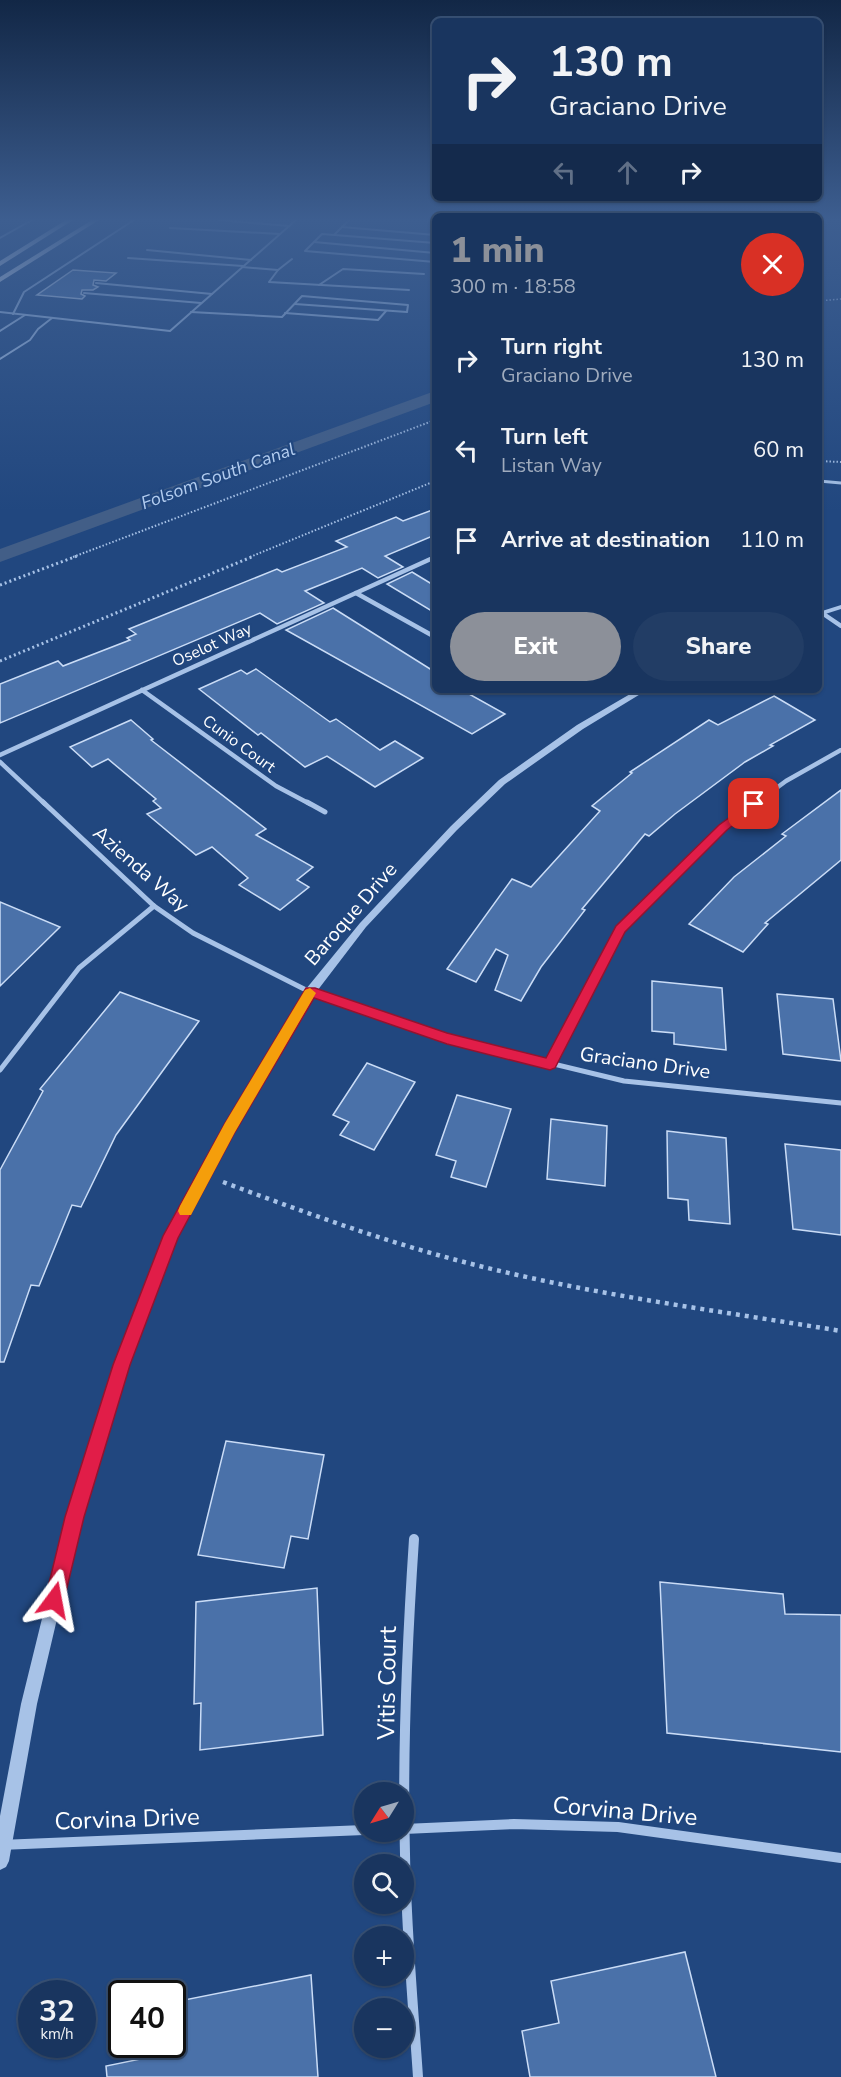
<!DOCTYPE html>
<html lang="en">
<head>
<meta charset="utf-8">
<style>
  :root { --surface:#19355f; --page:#223d65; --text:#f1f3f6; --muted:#9fabbd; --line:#375074; --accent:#8c9099 }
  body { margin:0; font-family:"Nunito Sans",sans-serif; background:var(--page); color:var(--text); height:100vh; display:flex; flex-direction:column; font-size:22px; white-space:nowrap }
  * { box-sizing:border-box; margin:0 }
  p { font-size:20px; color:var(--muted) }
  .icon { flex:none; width:33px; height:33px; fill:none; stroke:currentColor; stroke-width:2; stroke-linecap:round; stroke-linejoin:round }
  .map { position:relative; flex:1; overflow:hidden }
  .sheet { position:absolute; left:432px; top:213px; width:390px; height:480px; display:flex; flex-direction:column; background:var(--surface); border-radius:9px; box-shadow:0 2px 4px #0004,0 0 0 2px var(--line) }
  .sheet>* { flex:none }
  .banner { position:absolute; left:432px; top:18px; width:390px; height:183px; border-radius:9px; box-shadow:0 2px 4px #0004,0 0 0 2px var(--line); background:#19355f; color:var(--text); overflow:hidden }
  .needle { width:39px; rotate:233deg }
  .buttons { position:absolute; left:354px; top:1782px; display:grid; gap:12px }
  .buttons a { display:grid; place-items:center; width:60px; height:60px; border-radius:50%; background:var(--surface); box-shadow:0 2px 4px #0004,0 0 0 2px var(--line); font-size:30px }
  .speed { position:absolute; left:18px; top:1980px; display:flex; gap:12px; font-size:30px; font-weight:700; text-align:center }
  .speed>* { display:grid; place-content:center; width:78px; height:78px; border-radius:50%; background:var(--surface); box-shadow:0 2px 4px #0004,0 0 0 2px var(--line); line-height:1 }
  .speed small { font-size:15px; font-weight:400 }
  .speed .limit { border:3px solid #111; border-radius:9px; background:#fff; color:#111 }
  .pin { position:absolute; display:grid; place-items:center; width:51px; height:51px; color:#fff; margin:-26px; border-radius:12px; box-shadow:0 3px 9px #0006 }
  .me { position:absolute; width:66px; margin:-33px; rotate:13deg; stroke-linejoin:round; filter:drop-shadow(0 0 4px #0008) }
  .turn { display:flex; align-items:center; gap:21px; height:126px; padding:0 18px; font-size:27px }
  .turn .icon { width:78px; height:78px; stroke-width:2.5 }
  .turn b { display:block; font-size:42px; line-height:51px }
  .lanes { display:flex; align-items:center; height:57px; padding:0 18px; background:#0003; justify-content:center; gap:30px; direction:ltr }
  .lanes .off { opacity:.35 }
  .round { display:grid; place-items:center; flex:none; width:63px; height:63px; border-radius:32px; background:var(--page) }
  .overview { display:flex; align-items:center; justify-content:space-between; height:102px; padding:0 18px }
  h1 { font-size:36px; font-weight:800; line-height:45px; color:var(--accent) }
  .action { display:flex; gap:12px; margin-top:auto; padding:12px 18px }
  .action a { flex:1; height:69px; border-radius:36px; background:var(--accent); color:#fff; font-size:24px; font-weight:800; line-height:69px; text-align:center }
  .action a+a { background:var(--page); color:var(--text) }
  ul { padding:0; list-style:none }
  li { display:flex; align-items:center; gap:18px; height:90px; padding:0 18px }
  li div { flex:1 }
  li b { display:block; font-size:22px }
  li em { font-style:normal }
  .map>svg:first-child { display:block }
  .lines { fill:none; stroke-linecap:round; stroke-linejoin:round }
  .canal { fill:#425e87; fill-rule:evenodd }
  .building { fill:#4a71a9; stroke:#cadcf6; stroke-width:1.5 }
  .path-far3 { stroke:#a7c2e7; stroke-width:1.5; stroke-dasharray:1.5 2; stroke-linecap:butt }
  .path-far2 { stroke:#a7c2e7; stroke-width:2; stroke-dasharray:1.5 2; stroke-linecap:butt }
  .path-far1 { stroke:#a7c2e7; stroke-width:3; stroke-dasharray:2 3; stroke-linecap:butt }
  .path { stroke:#a7c2e7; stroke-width:4.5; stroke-dasharray:4 5; stroke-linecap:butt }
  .service { stroke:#a7c2e7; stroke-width:2 }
  .minor-far4 { stroke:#a7c2e7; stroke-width:2 }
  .minor-far3 { stroke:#a7c2e7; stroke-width:3 }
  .minor-far2 { stroke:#a7c2e7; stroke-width:4.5 }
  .minor-far1 { stroke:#a7c2e7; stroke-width:5 }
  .minor { stroke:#a7c2e7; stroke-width:10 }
  .tertiary { fill:#a7c2e7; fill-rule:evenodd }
  .primary { fill:#e9f0fd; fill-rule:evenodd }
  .route { fill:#e11d48; stroke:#92132f; stroke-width:1.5 }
  .slow { fill:#f59e0b }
  .labels { text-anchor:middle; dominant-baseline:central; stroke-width:4.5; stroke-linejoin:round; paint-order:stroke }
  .far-street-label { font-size:16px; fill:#fff; stroke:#21477f }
  .far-water-label { font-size:18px; font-style:italic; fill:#b2ccef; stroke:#21477f }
  .street-label { font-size:20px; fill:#fff; stroke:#21477f }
  .near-street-label { font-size:24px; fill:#fff; stroke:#21477f }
</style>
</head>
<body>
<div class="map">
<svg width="841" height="2077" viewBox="0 0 841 2077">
  <rect width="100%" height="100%" fill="#21477f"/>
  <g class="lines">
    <path class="canal" d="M435,391v11l-435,160v-13z"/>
  </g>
  <g class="building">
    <path d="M73,270l43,3 -10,8 -12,-1 -1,5 5,2 -5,3h-11l-1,4 4,2 -3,3 -45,-4z"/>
    <path d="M435,509v26l-50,21 18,11 -25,11 -16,-10 -57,23 19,12 -47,21 -17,-11 -260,110v-39l58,-23 5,5 67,-26 -3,-2 9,-4 -7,-5 148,-60 5,3 65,-25 -11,-6 60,-24 7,4z"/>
    <path d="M412,572l23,14v27l-48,-29z"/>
    <path d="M333,608l102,64v18h27l43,24 -33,20 -186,-104z"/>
    <path d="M256,669l74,53 6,-3 44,31 15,-9 28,17 -48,29 -48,-31 -22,11 -44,-34 -3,2 -59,-46 42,-19 6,4z"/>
    <path d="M774,696l41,24 -45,25 3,1 -28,16 -70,52 -26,22 -4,-2 -63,75 3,1 -44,57 -20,34 -26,-11 13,-35 -12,-6 -20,33 -29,-13 65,-90 19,8 69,-76 -8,-5 40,-33 -2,-1 79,-52 9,5z"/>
    <path d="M131,720l22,19 -2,1 115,89 -10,6 57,32 -16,13 12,7 -29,23 -41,-25 9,-7 -36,-31 -16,8 -49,-41 14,-6 -8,-7 3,-2 -48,-40 -16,8 -22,-20z"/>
    <path d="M841,790v70l-76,63 3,1 -25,28 -54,-28 45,-47 52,-41 -4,-2z"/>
    <path d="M0,902l60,25 -60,59z"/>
    <path d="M652,981l70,7 4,62 -52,-6v-11l-22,-2z"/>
    <path d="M120,992l79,29 -83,114 -35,72 -9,-2 -33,81 -8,-1 -27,77h-4v-192l43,-79 -3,-2z"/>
    <path d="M777,994l56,5 8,62 -58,-7z"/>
    <path d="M367,1063l48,19 -41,68 -34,-15 9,-13 -16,-7z"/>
    <path d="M457,1095l54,14 -25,78 -35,-10 5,-16 -20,-6z"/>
    <path d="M551,1119l56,7 -2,60 -58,-7z"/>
    <path d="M667,1131l59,7 4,86 -41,-4 -1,-20 -20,-2z"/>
    <path d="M785,1144l56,6v85l-48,-6z"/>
    <path d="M226,1441l98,14 -16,84 -17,-3 -7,32 -86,-13z"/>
    <path d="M660,1582l123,12 2,20 56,1v137l-174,-19z"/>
    <path d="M317,1588l6,147 -123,15 1,-47 -7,1 2,-102z"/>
    <path d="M685,1952l31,125h-186l-8,-46 37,-8 -8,-42z"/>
    <path d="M311,1975l7,102h-211l-1,-11 69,-14 -1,-50z"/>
  </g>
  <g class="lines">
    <g class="path-far3">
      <path d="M819,229l7,-9"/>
      <path d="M819,301l22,-2"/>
    </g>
    <g class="path-far2">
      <path d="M819,461l22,1"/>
      <path d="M73,557l362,-137"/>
      <path d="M250,557l185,-76"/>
    </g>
    <g class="path-far1">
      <path d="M0,585l77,-29"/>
      <path d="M0,661l254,-105"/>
    </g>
    <path class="path" d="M223,1182c78,29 157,58 237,79 125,33 254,49 381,70"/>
    <g class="service">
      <path d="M219,220l70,6"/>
      <path d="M342,227l93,8"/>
      <path d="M170,228l110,6"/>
      <path d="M334,235l15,-15"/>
      <path d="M0,238l32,-18"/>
      <path d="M314,242l121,11"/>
      <path d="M435,243l-113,-9 -17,17 130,11"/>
      <path d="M147,250l104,10"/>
      <path d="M128,258l115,8"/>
      <path d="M242,267l36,3 -9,12 140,8"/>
      <path d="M278,270l14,-11"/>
      <path d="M96,283l116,11"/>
      <path d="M319,285l24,-16 81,5"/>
      <path d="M84,293l117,10"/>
      <path d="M191,312l91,5 20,-21 106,9 -1,7 -112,-8"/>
      <path d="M285,313l93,7 8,-9"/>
      <path d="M13,314l11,-22 110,-72"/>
      <path d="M0,331l25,-16"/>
      <path d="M0,359l30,-19 8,-11 14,-11"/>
    </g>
    <path class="minor-far4" d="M0,312l170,19 126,-111"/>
    <path class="minor-far3" d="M819,481l22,2"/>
    <g class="minor-far2">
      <path d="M356,593l79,44"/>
      <path d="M822,613l19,13"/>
      <path d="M142,690l134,96 34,18"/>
      <path d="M0,755l435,-198"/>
      <path d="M0,762l45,42"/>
      <path d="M755,804l31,-23 55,-31"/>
    </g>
    <g class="minor-far1">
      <path d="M43,802l111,104 39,27 117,59 136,46 178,43 217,22"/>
      <path d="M307,802l18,10"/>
      <path d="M550,1064l70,-135 103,-101 34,-26"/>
      <path d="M0,1070l79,-102 75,-62"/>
    </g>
    <g class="minor">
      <path d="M414,1539c-7,105 -12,210 -9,315 1,74 8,149 13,223"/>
      <path d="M404,1829l110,-5 104,3 223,31"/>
      <path d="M0,1845l364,-15"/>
    </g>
    <g class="tertiary">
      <path d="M841,605v4l-22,7v-4z"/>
      <path d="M637,690h10l-64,39 -78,55 -48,46 -91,97 -52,68 -80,135 -58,108 -47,126 -48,153 -44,187 -28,157 -3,6 -6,3v-54l21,-112 46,-187 48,-153 52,-132 59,-108 80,-135 54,-66 91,-97 48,-46 78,-55z"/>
    </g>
    <g class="primary">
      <path d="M66,220h7l-73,46v-5z"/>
      <path d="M92,220h7l-99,62v-5z"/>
    </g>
  </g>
  <linearGradient id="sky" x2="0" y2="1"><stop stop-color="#122746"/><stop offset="0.43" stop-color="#3d5e90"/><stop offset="1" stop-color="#3d5e90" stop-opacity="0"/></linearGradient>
  <rect width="841" height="511" fill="url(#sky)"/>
  <path class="route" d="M751,802l9,2 -33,26 -102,102 -70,136 -5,2 -103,-26 -133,-46 -79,134 -57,106 -48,127 -46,152 -20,83 -3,7 -7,3 -7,-3 -2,-7 20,-83 48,-152 50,-129 62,-113 81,-135h9l132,45 99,25 70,-132 103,-101z"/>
  <path class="slow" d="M310,988l6,5 -81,139 -44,83h-11l-2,-4 2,-5 45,-83 80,-133z"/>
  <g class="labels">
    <g class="far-street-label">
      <text transform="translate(212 645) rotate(-24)">Oselot Way</text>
      <text transform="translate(239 744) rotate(36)">Cunio Court</text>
    </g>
    <g class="far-water-label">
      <text transform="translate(218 476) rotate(-20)">Folsom South Canal</text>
    </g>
    <g class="street-label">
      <text transform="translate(141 869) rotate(41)">Azienda Way</text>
      <text transform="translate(351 914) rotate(-49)">Baroque Drive</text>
      <text transform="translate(645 1063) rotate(8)">Graciano Drive</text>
    </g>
    <g class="near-street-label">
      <text transform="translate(387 1683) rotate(-89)">Vitis Court</text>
      <text transform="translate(625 1811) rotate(5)">Corvina Drive</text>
      <text transform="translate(127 1819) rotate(-2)">Corvina Drive</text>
    </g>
  </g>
</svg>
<div class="buttons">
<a><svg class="needle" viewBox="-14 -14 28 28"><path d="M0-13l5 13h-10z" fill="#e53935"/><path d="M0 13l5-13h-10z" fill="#9fabbd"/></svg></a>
<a><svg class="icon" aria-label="search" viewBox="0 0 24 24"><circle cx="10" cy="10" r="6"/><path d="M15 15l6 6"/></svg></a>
<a>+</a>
<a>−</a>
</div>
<div class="speed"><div>32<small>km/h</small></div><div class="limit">40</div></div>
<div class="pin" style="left:754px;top:804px;background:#d93025"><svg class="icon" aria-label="arrive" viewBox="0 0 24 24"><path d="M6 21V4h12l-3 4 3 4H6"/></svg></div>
<svg class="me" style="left:54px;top:1600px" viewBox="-20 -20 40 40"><path d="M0-17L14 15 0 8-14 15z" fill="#e11d48" stroke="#fff" stroke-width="4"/></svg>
<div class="banner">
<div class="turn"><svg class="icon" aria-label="right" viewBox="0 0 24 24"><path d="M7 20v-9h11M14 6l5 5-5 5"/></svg><div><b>130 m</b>Graciano Drive</div></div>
<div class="lanes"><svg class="icon off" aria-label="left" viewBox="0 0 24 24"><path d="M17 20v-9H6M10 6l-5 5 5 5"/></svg><svg class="icon off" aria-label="ahead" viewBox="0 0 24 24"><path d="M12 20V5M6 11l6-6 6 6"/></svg><svg class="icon" aria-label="right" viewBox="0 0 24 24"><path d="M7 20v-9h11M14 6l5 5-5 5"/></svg></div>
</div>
<section class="sheet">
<div class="overview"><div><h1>1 min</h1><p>300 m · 18:58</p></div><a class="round" style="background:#d93025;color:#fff"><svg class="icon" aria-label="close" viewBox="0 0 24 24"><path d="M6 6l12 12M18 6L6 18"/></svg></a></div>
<ul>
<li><svg class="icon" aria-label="right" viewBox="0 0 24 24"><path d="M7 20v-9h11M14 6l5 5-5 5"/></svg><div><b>Turn right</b><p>Graciano Drive</p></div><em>130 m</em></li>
<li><svg class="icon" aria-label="left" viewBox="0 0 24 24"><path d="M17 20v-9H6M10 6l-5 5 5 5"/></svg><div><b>Turn left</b><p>Listan Way</p></div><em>60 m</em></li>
<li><svg class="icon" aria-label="arrive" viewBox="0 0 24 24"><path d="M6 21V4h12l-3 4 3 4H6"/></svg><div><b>Arrive at destination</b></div><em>110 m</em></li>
</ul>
<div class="action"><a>Exit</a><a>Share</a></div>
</section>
</div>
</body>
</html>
